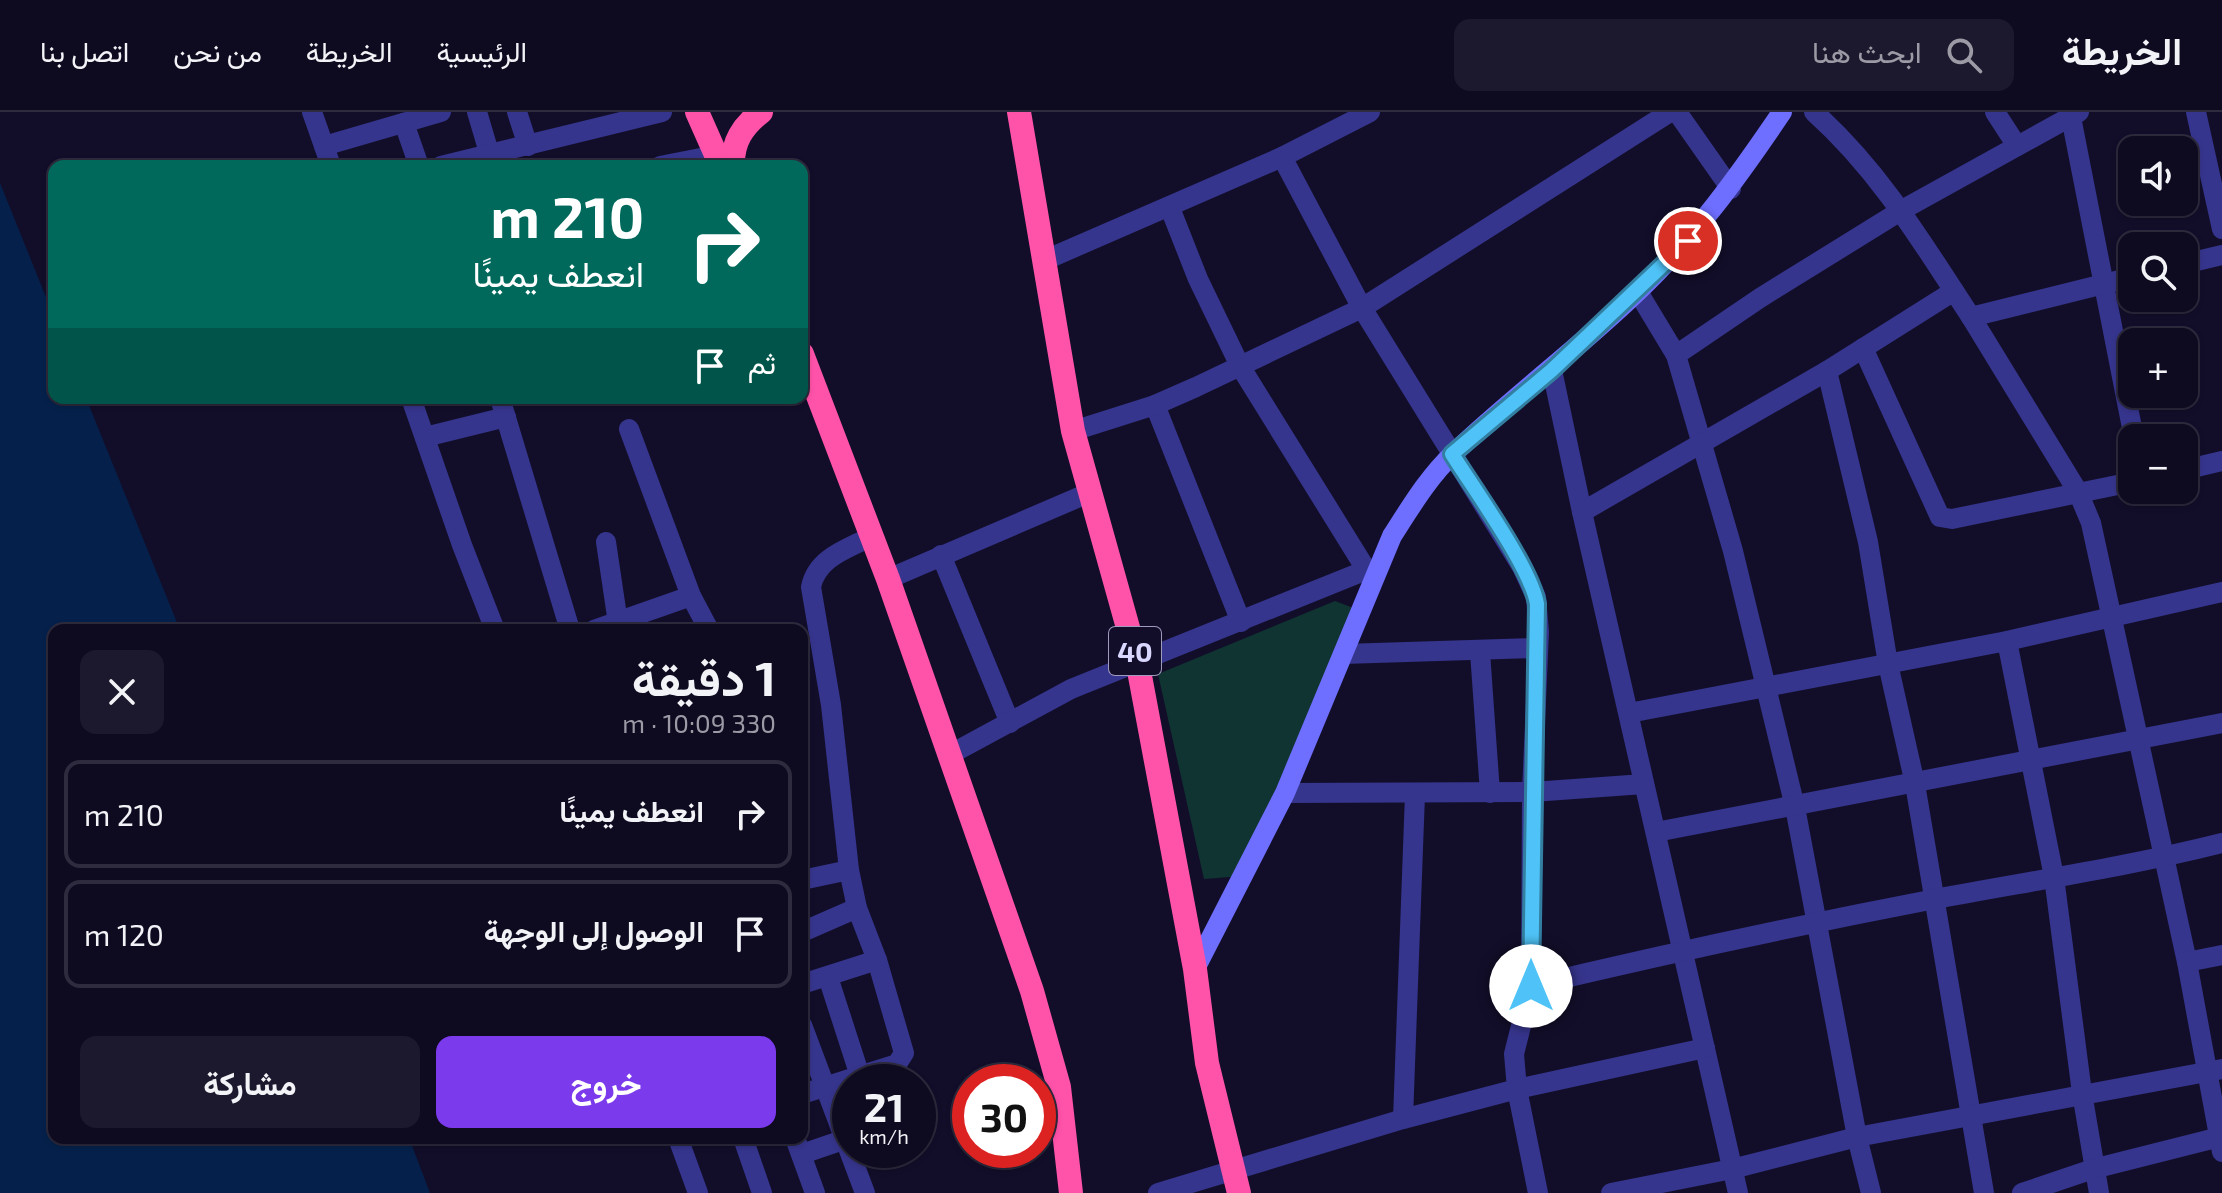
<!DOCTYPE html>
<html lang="ar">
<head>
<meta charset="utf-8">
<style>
  :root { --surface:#0e0a20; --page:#1c182d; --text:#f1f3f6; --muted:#9b9aa5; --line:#2e2b3e; --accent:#7c3aed }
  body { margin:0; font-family:"Exo 2",Vazirmatn,sans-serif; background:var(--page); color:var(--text); direction:rtl; height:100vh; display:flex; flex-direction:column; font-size:30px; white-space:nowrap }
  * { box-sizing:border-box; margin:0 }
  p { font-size:26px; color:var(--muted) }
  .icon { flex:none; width:44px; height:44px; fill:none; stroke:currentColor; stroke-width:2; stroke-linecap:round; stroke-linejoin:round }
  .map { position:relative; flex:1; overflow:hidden; direction:ltr }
  .side { position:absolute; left:48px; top:512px; width:760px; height:520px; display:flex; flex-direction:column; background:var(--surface); border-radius:16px; box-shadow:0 2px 6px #0004,0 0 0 2px var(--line); direction:rtl }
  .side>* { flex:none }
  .top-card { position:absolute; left:48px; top:48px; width:760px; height:244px; border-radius:16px; box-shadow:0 2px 6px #0004,0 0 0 2px var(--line); direction:rtl; background:#00695c; color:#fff; overflow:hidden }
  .buttons { position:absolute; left:2118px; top:24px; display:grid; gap:16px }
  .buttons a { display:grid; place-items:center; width:80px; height:80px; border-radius:16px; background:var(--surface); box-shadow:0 2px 6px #0004,0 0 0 2px var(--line); font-size:40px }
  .speed { position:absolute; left:832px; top:952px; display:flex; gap:16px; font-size:40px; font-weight:700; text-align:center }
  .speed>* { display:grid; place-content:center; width:104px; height:104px; border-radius:50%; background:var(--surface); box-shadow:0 2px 6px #0004,0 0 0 2px var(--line); line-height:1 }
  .speed small { font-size:20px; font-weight:400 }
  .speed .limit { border:12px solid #d22; background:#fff; color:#111 }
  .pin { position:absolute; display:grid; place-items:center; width:68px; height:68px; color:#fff; margin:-34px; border:4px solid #fff; border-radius:50%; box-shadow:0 2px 8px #0007 }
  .me { position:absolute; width:88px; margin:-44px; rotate:0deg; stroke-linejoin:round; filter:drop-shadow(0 0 6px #0008) }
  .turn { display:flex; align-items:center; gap:28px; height:168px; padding:0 32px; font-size:36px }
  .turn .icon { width:104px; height:104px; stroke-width:2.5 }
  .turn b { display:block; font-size:56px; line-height:68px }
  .then { display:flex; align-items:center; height:76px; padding:0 32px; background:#0003; gap:16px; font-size:30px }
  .round { display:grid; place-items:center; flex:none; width:84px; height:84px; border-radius:16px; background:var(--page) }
  .summary { display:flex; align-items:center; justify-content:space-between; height:136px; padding:0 32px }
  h1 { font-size:48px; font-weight:700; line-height:60px }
  .primary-button { display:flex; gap:16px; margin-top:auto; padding:16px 32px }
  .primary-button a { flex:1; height:92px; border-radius:16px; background:var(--accent); color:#fff; font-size:32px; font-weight:700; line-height:92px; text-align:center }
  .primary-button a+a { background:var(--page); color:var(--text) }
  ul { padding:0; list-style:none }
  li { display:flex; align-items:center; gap:24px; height:108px; margin:0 16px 12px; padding:0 16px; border:4px solid var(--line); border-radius:16px }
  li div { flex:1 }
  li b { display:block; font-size:30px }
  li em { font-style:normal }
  header { display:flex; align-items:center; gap:48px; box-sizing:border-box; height:112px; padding:0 40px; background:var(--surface); border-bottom:2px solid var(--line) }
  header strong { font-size:38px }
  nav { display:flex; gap:44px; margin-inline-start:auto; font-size:28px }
  .search { width:560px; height:72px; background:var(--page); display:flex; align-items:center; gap:20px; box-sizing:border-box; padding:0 28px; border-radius:16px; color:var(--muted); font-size:30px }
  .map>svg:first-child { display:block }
  .green { fill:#103432 }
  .water { fill:#05214b }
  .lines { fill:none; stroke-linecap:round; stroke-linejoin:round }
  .street { stroke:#36358d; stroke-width:20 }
  .secondary { stroke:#6e6eff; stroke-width:20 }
  .highway { stroke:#ff52a9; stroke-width:24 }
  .route-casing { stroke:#337fa1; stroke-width:20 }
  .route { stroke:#4fc3f7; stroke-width:14 }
  .labels { text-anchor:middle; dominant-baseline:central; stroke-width:8; stroke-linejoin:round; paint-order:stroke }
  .shield { fill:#120e2a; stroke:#9e9bbf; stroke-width:2 }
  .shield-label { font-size:28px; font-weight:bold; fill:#dad7ff }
</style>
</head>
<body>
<header>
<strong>الخريطة</strong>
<div class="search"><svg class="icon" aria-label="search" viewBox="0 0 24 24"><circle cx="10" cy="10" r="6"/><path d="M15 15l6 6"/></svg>ابحث هنا</div>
<nav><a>الرئيسية</a><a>الخريطة</a><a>من نحن</a><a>اتصل بنا</a></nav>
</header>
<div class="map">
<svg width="2222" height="1081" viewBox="0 0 2222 1081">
  <rect width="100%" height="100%" fill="#120e2a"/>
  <path class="green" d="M1335,489l21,8 -113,267 -39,3 -46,-205z"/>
  <path class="water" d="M0,71l54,134v81h32l94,232h-126v508h355l21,55h-430z"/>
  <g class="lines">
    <g class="street">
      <path d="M312,0l19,54"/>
      <path d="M477,0l16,54"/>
      <path d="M517,0l11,34"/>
      <path d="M1677,0l54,77"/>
      <path d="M1814,0c58,52 98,114 140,179"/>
      <path d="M1995,0l22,34"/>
      <path d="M2070,0l64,326"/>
      <path d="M2196,0l26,117"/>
      <path d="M404,11l15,43"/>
      <path d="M324,34l117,-34"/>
      <path d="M1282,45l80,151 160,259 14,30 3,35 -7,160 -1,194 -17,68 3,35 21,104"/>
      <path d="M441,54l221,-54"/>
      <path d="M660,54l56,-11"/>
      <path d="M1170,96l28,71 42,87 132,213"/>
      <path d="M1043,149l239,-104 88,-45"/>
      <path d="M2184,152l38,-9"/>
      <path d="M1638,180l38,63 57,196 62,256 62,330 14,56"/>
      <path d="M1971,205l107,175 13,31 96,439 35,190"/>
      <path d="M1863,236l77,169 12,2 180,-37"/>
      <path d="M1676,243l84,-57 142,-88 177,-98"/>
      <path d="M1552,258l30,142 156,681"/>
      <path d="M1827,259l41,171 20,122 27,120 69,409"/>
      <path d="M411,286l51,147 33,85"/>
      <path d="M500,286l70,232"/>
      <path d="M1155,293l86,217"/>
      <path d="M629,317l62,167 18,34"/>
      <path d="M1073,319l82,-26 41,-18 166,-79 308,-196"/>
      <path d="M425,325l81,-20"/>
      <path d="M2184,358l38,-9"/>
      <path d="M1582,400l245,-141 127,-80 17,26 161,-40"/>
      <path d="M606,430l12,81"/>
      <path d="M941,443l69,168"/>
      <path d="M888,467l203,-87"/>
      <path d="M594,518l97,-34"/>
      <path d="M2007,529l47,236 28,216 17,100"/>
      <path d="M1480,540l10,141"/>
      <path d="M1343,542l195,-6"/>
      <path d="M1629,601l378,-72 215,-49"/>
      <path d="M949,643l122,-66 293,-118"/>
      <path d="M1285,681l247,-1 112,-8"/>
      <path d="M1656,720l566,-109"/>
      <path d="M802,768l47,-10"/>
      <path d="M802,820l55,-24"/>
      <path d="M2187,850l35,-7"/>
      <path d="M828,865l32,99"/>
      <path d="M802,872l75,-24"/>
      <path d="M1531,874c134,-32 269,-61 404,-87 96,-18 192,-32 287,-56"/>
      <path d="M802,913l63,168"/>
      <path d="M802,982l95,-30 7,-11 -27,-93 -20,-52 -8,-38 -18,-165 -20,-118c6,-30 37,-38 61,-51"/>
      <path d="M1403,1007l12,-325"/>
      <path d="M678,1026l20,55"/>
      <path d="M743,1026l19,55"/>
      <path d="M795,1026l20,55"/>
      <path d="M802,1042l44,-15"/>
      <path d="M1158,1081l245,-74 114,-30 188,-41"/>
      <path d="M1611,1081l121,-24 125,-32 365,-68"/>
      <path d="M2022,1081l71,-24 127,-32"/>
    </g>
    <path class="secondary" d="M1195,857l90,-176 107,-257c18,-28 37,-60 62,-83 59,-56 124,-104 183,-161 57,-54 101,-115 145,-180"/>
    <g class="highway">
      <path d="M697,0l24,54"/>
      <path d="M1019,0l54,319 64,229 58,309 12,94 32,130"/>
      <path d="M733,54c-1,-24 10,-40 28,-54"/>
      <path d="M802,242l86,225 144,412 27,96 12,106"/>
    </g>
  </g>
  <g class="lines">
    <g class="route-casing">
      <path id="route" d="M1531,874l6,-382c-6,-36 -63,-115 -85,-150l100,-84 136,-129"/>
    </g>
    <use href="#route" class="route"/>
  </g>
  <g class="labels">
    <rect class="shield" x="1109" y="515" width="52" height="48" rx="6"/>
    <g class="shield-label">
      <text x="1135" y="539">40</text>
    </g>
  </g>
</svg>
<div class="buttons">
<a><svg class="icon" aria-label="sound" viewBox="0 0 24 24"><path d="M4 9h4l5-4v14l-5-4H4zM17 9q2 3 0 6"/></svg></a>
<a><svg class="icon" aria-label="search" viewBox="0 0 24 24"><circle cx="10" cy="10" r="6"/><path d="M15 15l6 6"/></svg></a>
<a>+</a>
<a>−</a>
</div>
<div class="speed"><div>21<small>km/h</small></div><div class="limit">30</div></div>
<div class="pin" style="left:1688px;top:129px;background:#d93025"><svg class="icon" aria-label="arrive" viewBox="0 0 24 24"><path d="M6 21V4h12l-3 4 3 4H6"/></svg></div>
<svg class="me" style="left:1531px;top:874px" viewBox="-20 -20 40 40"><circle r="19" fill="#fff"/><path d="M0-13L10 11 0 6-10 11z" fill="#4fc3f7"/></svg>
<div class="top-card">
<div class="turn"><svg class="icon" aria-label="right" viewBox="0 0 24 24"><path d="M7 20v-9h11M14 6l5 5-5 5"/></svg><div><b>210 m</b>انعطف يمينًا</div></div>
<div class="then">ثم<svg class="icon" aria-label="arrive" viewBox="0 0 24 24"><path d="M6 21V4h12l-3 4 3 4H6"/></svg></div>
</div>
<section class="side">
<div class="summary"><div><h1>1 دقيقة</h1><p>330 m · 10:09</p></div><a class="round"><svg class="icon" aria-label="close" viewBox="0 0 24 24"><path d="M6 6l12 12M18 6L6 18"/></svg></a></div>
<ul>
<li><svg class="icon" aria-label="right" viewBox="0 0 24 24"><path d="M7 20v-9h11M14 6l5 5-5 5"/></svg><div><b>انعطف يمينًا</b></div><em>210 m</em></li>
<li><svg class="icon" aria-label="arrive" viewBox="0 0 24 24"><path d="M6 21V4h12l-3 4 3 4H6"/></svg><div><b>الوصول إلى الوجهة</b></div><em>120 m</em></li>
</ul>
<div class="primary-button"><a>خروج</a><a>مشاركة</a></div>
</section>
</div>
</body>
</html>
